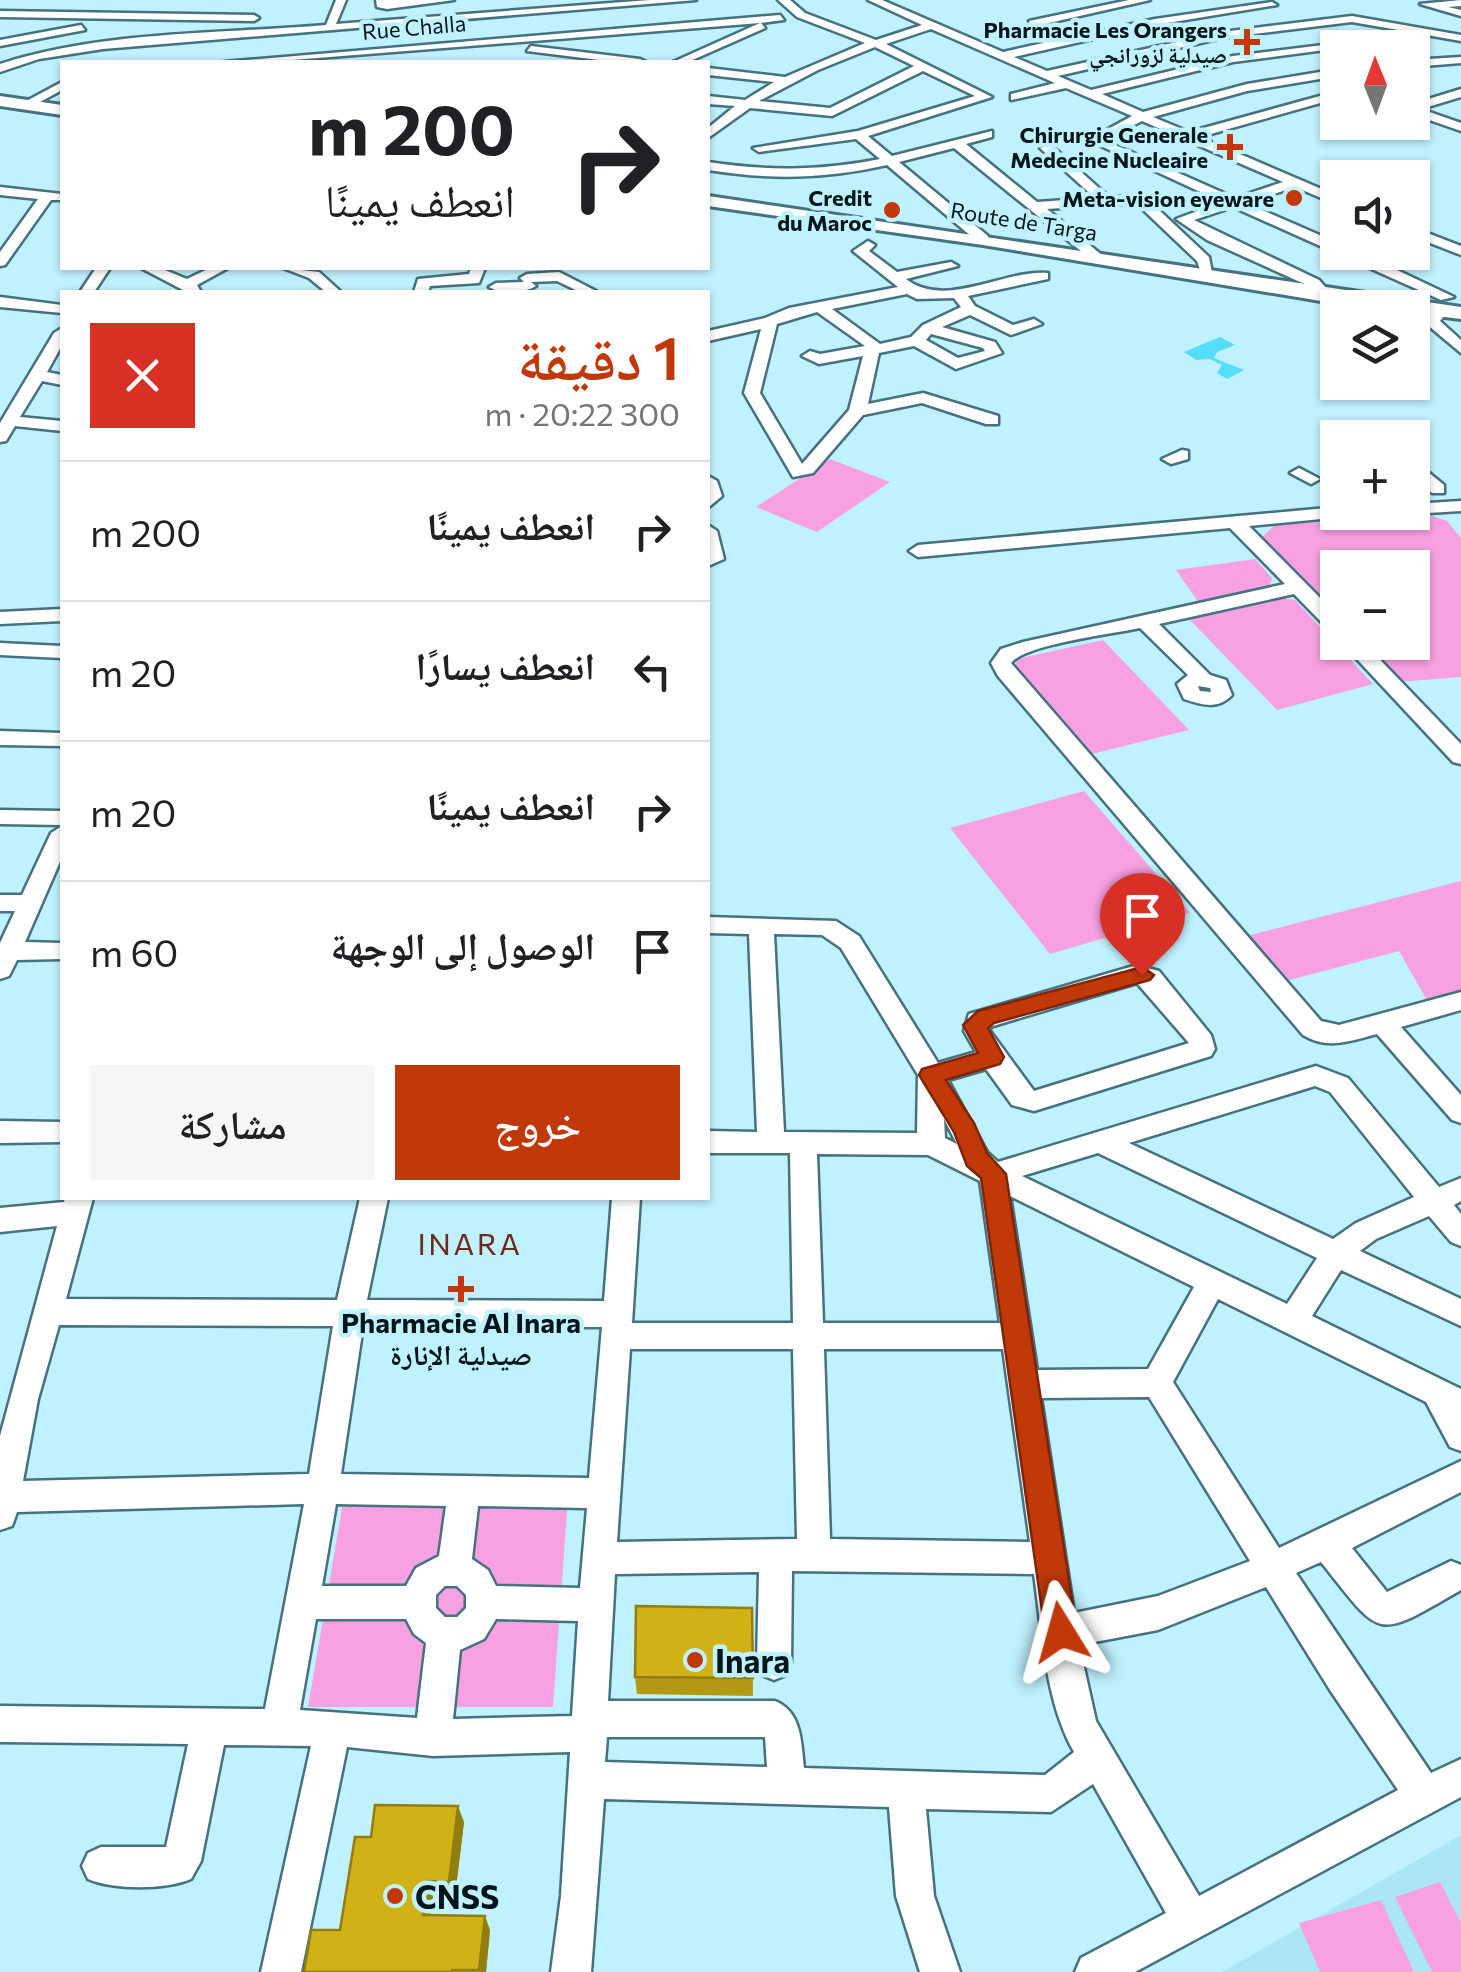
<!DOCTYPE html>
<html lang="ar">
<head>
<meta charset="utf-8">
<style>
  :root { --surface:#fff; --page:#f6f6f6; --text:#202124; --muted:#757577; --line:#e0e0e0; --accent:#c13909 }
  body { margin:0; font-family:Commissioner,"Noto Naskh Arabic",sans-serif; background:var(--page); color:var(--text); direction:rtl; height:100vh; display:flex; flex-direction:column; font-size:38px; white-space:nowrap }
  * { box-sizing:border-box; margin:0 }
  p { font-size:32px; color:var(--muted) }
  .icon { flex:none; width:55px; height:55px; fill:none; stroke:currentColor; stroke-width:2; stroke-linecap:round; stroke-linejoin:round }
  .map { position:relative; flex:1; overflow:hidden; direction:ltr }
  .drawer { position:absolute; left:60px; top:290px; width:650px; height:910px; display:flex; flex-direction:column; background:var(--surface); border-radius:0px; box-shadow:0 2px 8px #0004; direction:rtl }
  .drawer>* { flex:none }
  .guide { position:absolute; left:60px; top:60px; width:650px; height:210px; border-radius:0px; box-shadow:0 2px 8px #0004; direction:rtl; background:#fff; color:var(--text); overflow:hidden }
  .needle { width:65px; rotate:359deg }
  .controls { position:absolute; left:1320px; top:30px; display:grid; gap:20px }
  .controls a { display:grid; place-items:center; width:110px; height:110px; border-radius:0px; background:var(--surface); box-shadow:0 2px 8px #0004; font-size:50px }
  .pin { position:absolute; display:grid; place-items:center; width:85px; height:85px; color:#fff; margin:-102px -42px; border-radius:50% 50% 50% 0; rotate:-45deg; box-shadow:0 0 10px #0007 }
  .pin .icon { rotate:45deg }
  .me { position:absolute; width:110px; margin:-55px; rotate:352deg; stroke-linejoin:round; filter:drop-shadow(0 0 8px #0008) }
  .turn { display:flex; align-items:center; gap:35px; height:210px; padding:0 30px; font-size:45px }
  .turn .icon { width:130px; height:130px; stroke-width:2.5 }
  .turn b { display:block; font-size:70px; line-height:85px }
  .round { display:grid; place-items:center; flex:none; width:105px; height:105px; border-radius:0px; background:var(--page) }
  .summary { display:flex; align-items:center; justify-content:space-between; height:170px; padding:0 30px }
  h1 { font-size:60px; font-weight:600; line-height:75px; color:var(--accent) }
  .action { display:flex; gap:20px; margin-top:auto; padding:20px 30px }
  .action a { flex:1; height:115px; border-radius:0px; background:var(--accent); color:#fff; font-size:40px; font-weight:600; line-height:115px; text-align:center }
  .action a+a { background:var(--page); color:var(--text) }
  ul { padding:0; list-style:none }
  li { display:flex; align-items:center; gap:30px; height:140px; padding:0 30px; border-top:2px solid var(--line) }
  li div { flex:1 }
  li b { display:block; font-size:38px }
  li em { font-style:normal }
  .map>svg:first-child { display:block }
  .built { fill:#abe6f6 }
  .green { fill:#f8a1e2 }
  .water { fill:#56ddfc }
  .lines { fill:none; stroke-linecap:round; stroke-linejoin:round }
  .minor-casing { stroke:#45727e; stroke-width:5 }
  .major-casing { stroke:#45727e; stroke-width:6 }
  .minor { fill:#fff; fill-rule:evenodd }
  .major { fill:#fff; fill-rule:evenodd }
  .wall { fill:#b39913 }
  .shaded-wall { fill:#927d0f }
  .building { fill:#d0b216; stroke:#927d0f; stroke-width:2.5 }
  .route { fill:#c13909; stroke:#7d2506; stroke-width:2.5 }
  .poi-dot { fill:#c13909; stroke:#c0f1fe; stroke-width:4 }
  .labels { text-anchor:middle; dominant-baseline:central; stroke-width:9; stroke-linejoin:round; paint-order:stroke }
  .far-street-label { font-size:22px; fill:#04161a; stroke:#c0f1fe }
  .far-poi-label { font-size:22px; font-weight:bold; fill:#04161a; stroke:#c0f1fe; text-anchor:end }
  .poi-label { font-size:28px; font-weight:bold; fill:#04161a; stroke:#c0f1fe }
  .neighbourhood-label { font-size:30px; letter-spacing:2.5px; fill:#6e2b19; stroke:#c0f1fe }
  .near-poi-label { font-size:32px; font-weight:bold; fill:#04161a; stroke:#c0f1fe; text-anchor:start }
</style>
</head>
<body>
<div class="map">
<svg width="1461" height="1972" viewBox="0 0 1461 1972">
  <rect width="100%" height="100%" fill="#c0f1fe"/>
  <path class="built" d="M1461,1835v137h-239z"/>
  <g class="green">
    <path d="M830,459l60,23 -73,50 -61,-25z"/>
    <path d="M1429,515l18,6 14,17v139l-63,5 -38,-39 52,-1v-74h-74l-1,50 -76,-80 14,-13z"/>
    <path d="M1255,559l17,19 -3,11 -70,14 -23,-33z"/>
    <path d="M1281,598l14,2 78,84 -96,26 -88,-91z"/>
    <path d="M1103,640l86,90 -105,26 -70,-85 3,-12z"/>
    <path d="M1084,791l106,122 -140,41 -100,-126z"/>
    <path d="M1461,881v114l-32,9 -30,-53 -113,30 -39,-45z"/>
    <path d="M344,1497h224l-15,210h-245z"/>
    <path d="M1440,1882l21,41v49h-29l-37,-75z"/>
    <path d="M1381,1900l33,72h-94l-21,-49z"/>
  </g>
  <path class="water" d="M1220,337l15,8 -18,7 -3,6 30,12 -17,9 -10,-6 5,-8 -12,-6 -14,1 -12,-8z"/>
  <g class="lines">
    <g class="minor-casing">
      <g id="minor">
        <path d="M336,0h10l-10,24 314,-24h46l-593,49 -64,10 -39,13v-8c103,-33 219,-30 326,-39z"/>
        <path d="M376,0h78l-67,9 -10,-2z"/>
        <path d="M778,0h12l15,13 71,27 46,-15 -54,-25h14l121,52 40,-9 -14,-22 100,-21h21l-110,25 14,16 101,-22 117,-17 5,3 -122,20 -141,32 33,14 175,-39 130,-16 109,19v6l-109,-19 -130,16 -164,38 33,14 142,-34 164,-20 -4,5 -160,21 -131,32 41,18 104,-28 91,-15v7l-91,15 -94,26 36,15 149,-41v7l-138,39 138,59v9l-43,-18 -49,16 92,40v9h21l95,45 -13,3 -208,-93 -39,13 125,60 14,16 -12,3 -12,-13 -102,-46 -31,-21 46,-17 -134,-62 44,-24 -66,-28 -55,12v-6l44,-11 -124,-54 -45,15 106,53 -124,39 24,20 100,-25v6l-26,7 71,58 58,-4 -55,-50 11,-3 58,52 35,-1 65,61 4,21h-10l-6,-17 -61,-58 -89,6 57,48 -12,3 -138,-112 -55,14 89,74v6h-10l-91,-77c-62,14 -117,15 -179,5v-8c60,9 112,9 172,-3l-24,-20 -97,13 -6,-4 105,-17 117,-35 -52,-25 -91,45 -82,-8 -42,30v-10l27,-22 -27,-2v-8l37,4 29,-18 -66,-7v-7l77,9 80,-34 -68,-26zM875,47l39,19 -84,42 -71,-7 59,-31zM1142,121l141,61 -48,16 -131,-58z"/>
        <path d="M1461,0v6l-13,1 13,3v6l-41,-12z"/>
        <path d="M0,11l254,4 5,3 -5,3 -254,-4z"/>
        <path d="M780,15l4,5 -23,3 4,5 -77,34h-15l87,-39 -493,39h-43z"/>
        <path d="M81,25l4,5 -85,16v-6z"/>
        <path d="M531,46l109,13 6,3h-31l-88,-11z"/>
        <path d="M1461,57v6l-49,4v-7z"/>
        <path d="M62,82v8l-33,18 -10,-3z"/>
        <path d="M1461,89v8l-40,12 40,14v8l-49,-17v-10z"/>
        <path d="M0,187l62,7v6h-11l-46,65 -5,1v-14l38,-53 -38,-4z"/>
        <path d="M1412,227l49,19v9l-49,-19z"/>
        <path d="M868,241l7,4 -6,6 28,21 54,-10 7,4 -52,13c40,31 98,-10 142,-6v6l-80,17 7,10 38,19 21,-6 8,5 -31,11 -41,-20 -28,12 53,15 7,11 -46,16 -42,-23 -35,7 -11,51 55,-11 75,23v8h-12l-64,-21 -59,12 -50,58 -20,4 -49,-84 17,-64 -53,12v-10l57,-13 24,-10 109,-21 -45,-36zM907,294l10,5 37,-1 7,9 -38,18 -12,12 -31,7 -48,-35zM817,312l48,34 -45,8 -10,-3 -8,5 17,8 44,-8 -14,54 -47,54 -42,-71 17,-69zM931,334l52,14 2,3 -27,7 -32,-18z"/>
        <path d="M96,268h14l-16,24h-14z"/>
        <path d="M141,268h19l27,11 23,-11h18l-31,17 4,7h-14z"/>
        <path d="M283,268l36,4 21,19 -14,1 -17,-14z"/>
        <path d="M471,268h14l-6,15 -49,3 -2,6h-14l4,-13 51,-5z"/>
        <path d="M559,272l37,19 -16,1 -23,-11 -26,1 5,4c-10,7 -37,8 -47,1l7,-4 28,-1 -4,-4 7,-4z"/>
        <path d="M0,297l62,8v8l-62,-6z"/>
        <path d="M1436,307l13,3 -9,11 21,19v13l-37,-31 3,-10z"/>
        <path d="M62,328v17l-15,27 15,3v10l-20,-4 -22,36 42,4v10l-47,-5 -9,15 -6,1v-19l54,-90z"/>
        <path d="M1182,450l6,1v8l-17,5 -9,-5z"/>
        <path d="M1412,459l32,26v8h-12l-20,-19z"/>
        <path d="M1299,468l21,11 -9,5 -21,-11z"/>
        <path d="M708,476l9,5 5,15 -12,10z"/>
        <path d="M1461,501v10l-49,3 -7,-2h7v-8z"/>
        <path d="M1338,507v5h13l-9,5 -93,9 89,90v18l-7,-2 -37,-38 -135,30 51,51 16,5 6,15c-14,15 -30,10 -48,4l-7,-15 11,-9 -48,-47c-27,6 -114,16 -129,35l310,358 18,4 122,-33v18l-60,17 60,68v28l-9,-3 -75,-86c-27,7 -49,16 -74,1l-305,-359 -7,-13 10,-14 22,-7 262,-58 -55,-56 -312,29 -9,-6 9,-6zM1198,686l12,2 1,4 -11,-1z"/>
        <path d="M708,525l9,6 7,28 -16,7z"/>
        <path d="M62,609v12l-62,3v-12z"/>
        <path d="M1341,642h22l98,102v20l-8,-2z"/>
        <path d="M0,643l62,3v12l-62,-3z"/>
        <path d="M0,731l62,2v13l-62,-1z"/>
        <path d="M0,810l62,1v14l-62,-1z"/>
        <path d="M62,826v31l-37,85 37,1v16l-45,1 -8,16 -9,3v-36l15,-32h-15v-16h22l29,-62z"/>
        <path d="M708,917l128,4 23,15 79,127 38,-11 -12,-21 5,-17 168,-49 22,6 52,64 4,14 -4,7 -177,55 -22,-6 -26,-36 -38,11 39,72 11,10 318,-96 32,12 91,109 22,-9v23l-7,4 7,9v32l-10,-4 -22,-26 -53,23 -16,12 101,48v27l-120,-56 -29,46 149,73v62l-11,-4 -24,-45 -208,-103 -45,83 106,166 182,-87v31l-109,56 35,44 64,-31 10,4v25c-87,50 -78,50 -140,-28l-25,11 135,200 30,-14v38l-326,175h-60l6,-14 85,-45 -73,-129 -42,28 -125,-3 8,87 26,76h-40l-24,-76 -7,-89 -285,-8 -13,173h-40l10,-76 9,-144 -137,4 -86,-9 -46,225h-40l50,-226 -87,-1 -23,116 -10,18c-26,11 -77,11 -103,0l-6,-13 6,-13 13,-6h65l22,-103 -188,-2v-36l265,3 39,-205 -287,8 -5,14 -12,4v-94l57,-210 -57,6v-24l64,-6 1,-4h28l-27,101 271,1 23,-102h28l-21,102 237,1 8,-103h28l-8,125h161l-3,-170h-82v-22l49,1 -8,-198 -41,-1zM774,934l48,1 19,13 77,127 -1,58 -133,-1zM1137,983l52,60 -155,48 -44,-60v-4zM1315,1086l15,6 84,105 -58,26 -23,16 -204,-96zM944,1119l13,25 -12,-6zM1098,1153l219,105 -30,46 -265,-128zM817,1154l111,1 52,26 20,142h-177zM1010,1196l184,91 -46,82 -111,1zM59,1325l274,1 -24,148 -286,7 15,-82zM363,1326l239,1 -13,151 -248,-4zM630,1349h163l4,190 -180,3zM824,1349h179l27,193 -200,-3zM1149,1397l101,164 -92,35 -84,17 -33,-215zM336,1504l110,2 -7,50 -23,12 -10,18h-84zM478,1506l109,2 -7,80 -84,-2 -8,-16 -16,-11zM792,1571l242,3c8,57 11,127 40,178l-29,23 -241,-7c-3,-26 -2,-56 -29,-67h-167l7,-127 144,-2 -2,91 5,12 12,5 12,-5 5,-12zM445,1586h12l9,9v13l-9,9h-12l-9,-9v-13zM1266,1587l64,103 68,100 -199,106 -103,-175 -17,-76 79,-15zM316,1619h90l8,15 12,9 -9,75 -117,-8zM496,1619l82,2 -6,95 -119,3 7,-69 24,-11zM607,1737h158l2,30 -162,-5z"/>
        <path d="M0,1121l62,1v20l-62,1z"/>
      </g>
    </g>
    <g class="major-casing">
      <g id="major">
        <path d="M0,96l62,9v10l-62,-9z"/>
        <path d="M708,196l753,111v12l-49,-6v-5l-79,-5 -350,-58 -275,-39z"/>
      </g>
    </g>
    <use href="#minor" class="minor"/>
    <use href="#major" class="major"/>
  </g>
  <g class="wall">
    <path d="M752,1608l1,88 -116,-2 -2,-17z"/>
    <path d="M464,1822l-9,74h-22l-2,19 59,15 -4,42h-182l36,-42 31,-93z"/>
  </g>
  <g class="shaded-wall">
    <path d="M458,1806l6,16 -9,74 -6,-14z"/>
    <path d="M427,1881l6,15 -4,33 -6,-14z"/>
    <path d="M485,1916l5,14 -4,42h-6z"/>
  </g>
  <g class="building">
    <path d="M636,1606l116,2 1,70 -118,-1z"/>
    <path d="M375,1805l83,1 -9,76 -22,-1 -4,34 62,1 -6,54h-27v2h-148l7,-42h29l15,-93h16z"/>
  </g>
  <path class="route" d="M1142,967l12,8 -4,5 -156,43 -6,5 16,29 -4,7 -54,16 28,43 13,30 19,21 71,458 -5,11 -11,5 -11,-5 -5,-11 -64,-454 -14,-12 -13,-34 -35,-57 3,-6 56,-16 -15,-28 15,-14z"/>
  <g class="poi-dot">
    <path d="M1242 27h10v10h10v10h-10v10h-10v-10h-10v-10h10z"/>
    <path d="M1225 132h10v10h10v10h-10v10h-10v-10h-10v-10h10z"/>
    <circle cx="1294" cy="198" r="10"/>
    <circle cx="892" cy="210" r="10"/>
    <path d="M456 1274h10v10h10v10h-10v10h-10v-10h-10v-10h10z"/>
    <circle cx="695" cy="1660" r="10"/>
    <circle cx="395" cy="1896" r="10"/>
  </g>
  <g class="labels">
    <g class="far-street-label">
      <text transform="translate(414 27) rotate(-5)">Rue Challa</text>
      <text transform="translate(1024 221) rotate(9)">Route de Targa</text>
    </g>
    <g class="far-poi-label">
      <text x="1227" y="29">Pharmacie Les Orangers<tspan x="1227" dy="25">صيدلية لزورانجي</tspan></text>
      <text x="1208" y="134">Chirurgie Generale<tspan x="1208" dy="25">Medecine Nucleaire</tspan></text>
      <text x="872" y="197">Credit<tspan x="872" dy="25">du Maroc</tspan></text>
      <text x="1274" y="198">Meta-vision eyeware</text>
    </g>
    <g class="poi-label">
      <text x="461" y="1322">Pharmacie Al Inara<tspan x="461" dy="32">صيدلية الإنارة</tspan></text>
    </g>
    <g class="neighbourhood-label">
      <text x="470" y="1242">INARA</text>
    </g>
    <g class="near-poi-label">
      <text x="715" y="1660">Inara</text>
      <text x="415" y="1896">CNSS</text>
    </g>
  </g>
</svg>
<div class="controls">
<a><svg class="needle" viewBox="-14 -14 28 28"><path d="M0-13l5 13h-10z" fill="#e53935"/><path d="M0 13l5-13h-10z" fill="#757577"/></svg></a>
<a><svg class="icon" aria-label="sound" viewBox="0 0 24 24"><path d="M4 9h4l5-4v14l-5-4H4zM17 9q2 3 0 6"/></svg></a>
<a><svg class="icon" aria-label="layers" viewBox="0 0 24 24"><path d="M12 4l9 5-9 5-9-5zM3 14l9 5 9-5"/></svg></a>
<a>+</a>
<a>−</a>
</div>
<div class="pin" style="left:1142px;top:975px;background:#d93025"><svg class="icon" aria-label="arrive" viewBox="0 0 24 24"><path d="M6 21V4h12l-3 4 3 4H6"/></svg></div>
<svg class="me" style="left:1061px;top:1632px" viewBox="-20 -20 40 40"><path d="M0-17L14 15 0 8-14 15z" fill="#c13909" stroke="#fff" stroke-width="4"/></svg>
<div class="guide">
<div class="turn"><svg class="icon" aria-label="right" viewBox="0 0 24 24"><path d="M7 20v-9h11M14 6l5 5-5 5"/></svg><div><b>200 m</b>انعطف يمينًا</div></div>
</div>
<section class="drawer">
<div class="summary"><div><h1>1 دقيقة</h1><p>300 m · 20:22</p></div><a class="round" style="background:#d93025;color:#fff"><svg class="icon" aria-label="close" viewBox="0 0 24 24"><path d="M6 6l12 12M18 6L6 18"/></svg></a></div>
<ul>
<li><svg class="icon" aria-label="right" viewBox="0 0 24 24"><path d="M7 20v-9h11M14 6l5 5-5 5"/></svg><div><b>انعطف يمينًا</b></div><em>200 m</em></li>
<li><svg class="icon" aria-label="left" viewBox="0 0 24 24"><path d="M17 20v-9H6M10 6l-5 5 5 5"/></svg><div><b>انعطف يسارًا</b></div><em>20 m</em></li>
<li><svg class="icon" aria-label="right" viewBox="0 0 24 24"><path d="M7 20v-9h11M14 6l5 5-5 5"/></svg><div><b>انعطف يمينًا</b></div><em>20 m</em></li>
<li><svg class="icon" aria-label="arrive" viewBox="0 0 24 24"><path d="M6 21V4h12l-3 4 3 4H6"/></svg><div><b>الوصول إلى الوجهة</b></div><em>60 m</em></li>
</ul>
<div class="action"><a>خروج</a><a>مشاركة</a></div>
</section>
</div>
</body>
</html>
